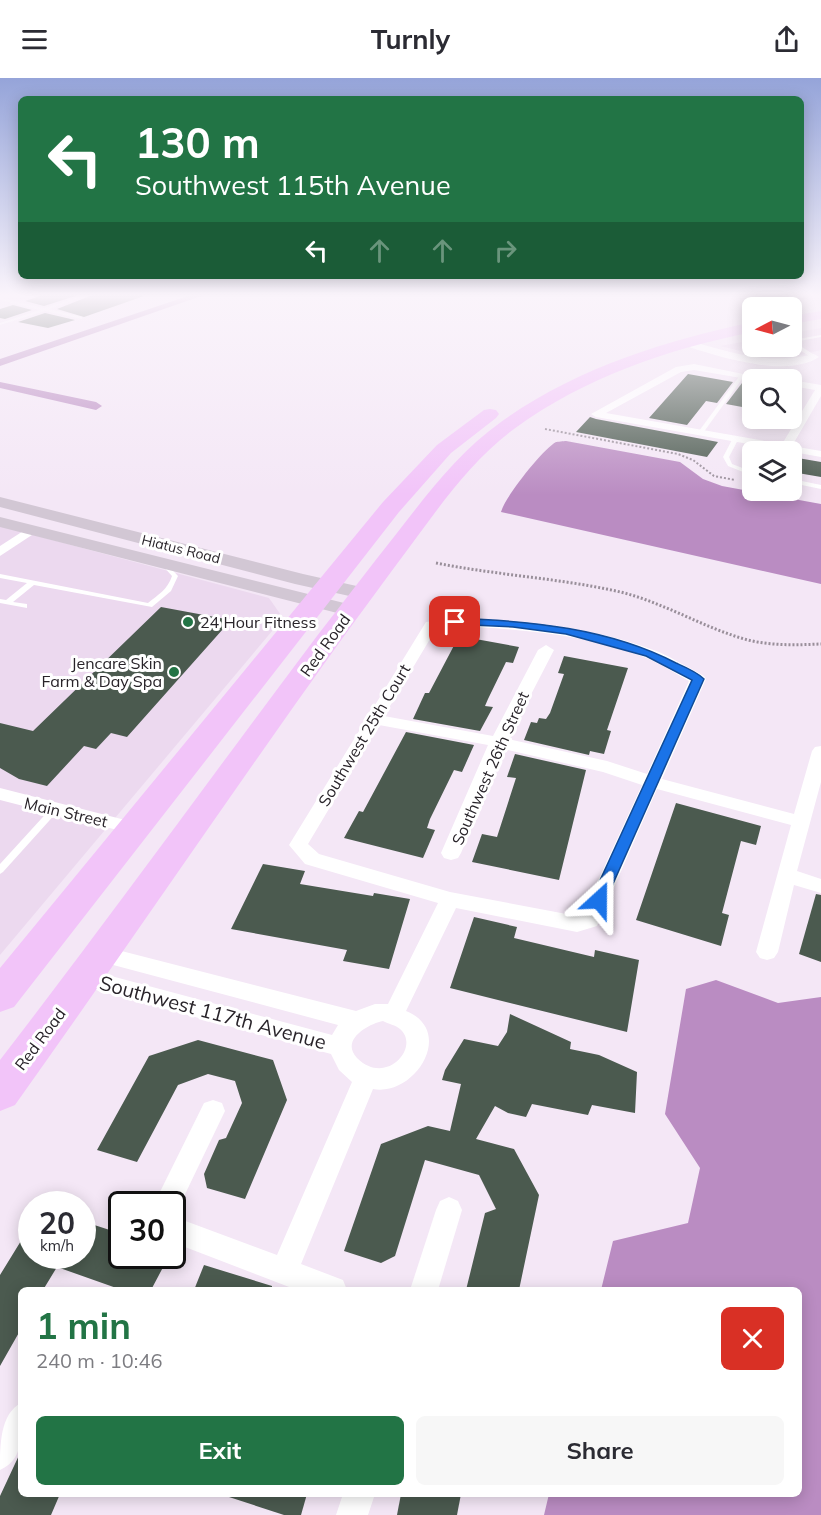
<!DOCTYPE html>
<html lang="en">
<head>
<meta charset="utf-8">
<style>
  :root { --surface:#fff; --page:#f7f7f7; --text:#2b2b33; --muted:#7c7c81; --accent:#227445 }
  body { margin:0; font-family:Mulish,sans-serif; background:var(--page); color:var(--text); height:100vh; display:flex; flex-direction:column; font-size:22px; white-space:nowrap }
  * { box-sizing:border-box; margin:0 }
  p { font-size:20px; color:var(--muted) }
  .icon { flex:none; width:33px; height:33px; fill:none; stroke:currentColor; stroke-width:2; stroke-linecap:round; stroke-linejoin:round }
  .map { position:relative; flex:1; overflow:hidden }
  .sheet { position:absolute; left:18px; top:1209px; width:784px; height:210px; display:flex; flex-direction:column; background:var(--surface); border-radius:9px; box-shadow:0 3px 15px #0003 }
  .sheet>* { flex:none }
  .top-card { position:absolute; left:18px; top:18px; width:786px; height:183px; border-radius:9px; box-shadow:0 3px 15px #0003; background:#227445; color:#fff; overflow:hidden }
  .needle { width:39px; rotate:264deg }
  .controls { position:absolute; left:742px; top:219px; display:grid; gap:12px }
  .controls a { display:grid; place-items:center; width:60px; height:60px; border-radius:9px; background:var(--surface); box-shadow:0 3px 15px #0003; font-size:30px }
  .speed { position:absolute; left:18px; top:1113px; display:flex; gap:12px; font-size:30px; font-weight:700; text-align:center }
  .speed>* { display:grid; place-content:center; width:78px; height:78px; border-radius:50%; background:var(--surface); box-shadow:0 3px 15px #0003; line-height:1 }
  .speed small { font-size:15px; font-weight:400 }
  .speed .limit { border:3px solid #111; border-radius:9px; background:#fff; color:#111 }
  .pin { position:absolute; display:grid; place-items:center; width:51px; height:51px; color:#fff; margin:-26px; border-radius:12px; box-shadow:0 3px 9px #0006 }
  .me { position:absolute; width:66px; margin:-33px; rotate:24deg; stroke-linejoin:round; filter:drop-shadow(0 0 4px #0008) }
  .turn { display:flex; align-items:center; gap:21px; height:126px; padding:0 18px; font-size:27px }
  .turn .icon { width:78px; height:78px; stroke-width:2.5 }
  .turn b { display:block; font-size:42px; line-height:51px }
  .lanes { display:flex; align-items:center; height:57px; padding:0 18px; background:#0003; justify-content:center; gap:30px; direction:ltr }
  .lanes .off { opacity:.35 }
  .round { display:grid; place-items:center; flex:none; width:63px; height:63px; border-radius:9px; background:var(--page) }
  .summary { display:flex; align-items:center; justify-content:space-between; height:102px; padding:0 18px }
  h1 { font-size:36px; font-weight:700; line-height:45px; color:var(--accent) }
  .button { display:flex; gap:12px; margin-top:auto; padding:12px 18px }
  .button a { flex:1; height:69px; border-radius:9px; background:var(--accent); color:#fff; font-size:24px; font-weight:700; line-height:69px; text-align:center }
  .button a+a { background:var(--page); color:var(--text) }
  header { display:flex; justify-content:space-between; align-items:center; height:78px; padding:0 18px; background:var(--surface); font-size:27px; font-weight:700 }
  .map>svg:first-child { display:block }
  .built { fill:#ecd9ef }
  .water { fill:#ba8cc2 }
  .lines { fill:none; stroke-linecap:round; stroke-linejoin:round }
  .canal { fill:#ba8cc2; fill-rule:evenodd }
  .building { fill:#4b5a4f }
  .path-far1 { stroke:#998f9a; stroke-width:2; stroke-dasharray:2 2; stroke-linecap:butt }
  .path { stroke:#998f9a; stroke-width:3; stroke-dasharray:2 2; stroke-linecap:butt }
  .lane { fill:#fff; fill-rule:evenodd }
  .street { fill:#fff; fill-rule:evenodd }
  .secondary { fill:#d2c7d4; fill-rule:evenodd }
  .highway { fill:#f2c4f9; fill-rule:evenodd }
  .route { fill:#1a73e8; stroke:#114b97; stroke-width:1.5 }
  .poi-dot { fill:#227445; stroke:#fff; stroke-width:2 }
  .labels { text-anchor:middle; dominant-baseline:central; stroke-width:6; stroke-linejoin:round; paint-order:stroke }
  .far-street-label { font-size:14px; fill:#282329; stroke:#fff }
  .poi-label { font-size:16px; fill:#282329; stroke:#fff; text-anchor:start }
  .street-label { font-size:16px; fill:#282329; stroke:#fff }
  .near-street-label { font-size:20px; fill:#282329; stroke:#fff }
</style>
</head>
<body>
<header><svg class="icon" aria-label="menu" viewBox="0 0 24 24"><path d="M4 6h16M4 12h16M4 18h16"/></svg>Turnly<svg class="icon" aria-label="share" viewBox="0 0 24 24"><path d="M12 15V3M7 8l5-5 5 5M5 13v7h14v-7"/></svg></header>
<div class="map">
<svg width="821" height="1437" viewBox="0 0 821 1437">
  <rect width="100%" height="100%" fill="#f4e7f6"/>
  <g class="built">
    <path d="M821,250v22l-24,6 -40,-1 -37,-9 33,-6v6h39v-13z"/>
    <path d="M0,448l269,72 14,20 -283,337z"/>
  </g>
  <g class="water">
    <path d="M566,363l114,21 23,17 19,7 99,18v80l-320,-72c4,-15 42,-63 55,-70 1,0 8,-1 10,-1z"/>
    <path d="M716,902l62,23 43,-6v518h-277l5,-21h251v-204h-199l12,-49 75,-18 12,-55 -35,-54 21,-125z"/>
  </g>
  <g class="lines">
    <g class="canal">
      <path d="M194,216h13l-207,72v-7z"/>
      <path d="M0,304l96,20 6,4 -6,4 -96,-22z"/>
    </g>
  </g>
  <g class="building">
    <path d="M40,216h42l-38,12 -19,-5 15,-5z"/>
    <path d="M95,216h48l1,2 -60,21 -27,-8z"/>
    <path d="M13,227l19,5 -27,9 -5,-1v-9z"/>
    <path d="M45,235l30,7 -27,8 -30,-6z"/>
    <path d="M688,296l45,8 -16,21 -11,-2 -19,24 -38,-7z"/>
    <path d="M742,305l11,2v24l-27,-5z"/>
    <path d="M590,339l6,2 122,23 -11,15 -131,-25z"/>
    <path d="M792,379l29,5v15l-29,-5z"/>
    <path d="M161,529l70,13 -104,117 -16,-4 -15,16 -12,-3 -37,40 -28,-7 -19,-11v-45l33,8z"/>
    <path d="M459,558l60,11 -6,16 -7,-1 -18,37 -3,7 8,1 -13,24 -67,-12 12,-26h4z"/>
    <path d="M564,578l64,12 -21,62 4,1 -7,23 -14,-3 -1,4 -65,-15 7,-18 6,1 2,-5 7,1 4,-6 14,-39 -6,-1z"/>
    <path d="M406,654l68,13 -12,27 -8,-2 -24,49 -3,9 8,2 -12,28 -79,-20 15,-27 4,1z"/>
    <path d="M515,676l71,16 -27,110 -87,-18 10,-28 15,3 19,-59 -9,-1z"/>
    <path d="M676,725l85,23 -5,19 -15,-4 -19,72 7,2 -8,31 -85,-26z"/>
    <path d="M263,786l42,7 -5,13 73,12 1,-3 36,6 -21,70 -46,-8 4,-11 -116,-21z"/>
    <path d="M816,816l5,1v67l-22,-8z"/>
    <path d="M474,839l43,10 -3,11 80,19 1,-7 44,10 -12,72 -177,-44z"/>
    <path d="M510,936l61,28 -1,7 29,6 38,17 -2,41 -43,-8 -4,10 -56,-11 -6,13 -18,-4 -13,-7 -19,33 38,10 25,46 -20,95h-53l19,-77 11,-4 -17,-34 -54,-15 -30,96 -14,7 -37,-12 37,-107 47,-18 22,5 11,-47 -19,-4 3,-10 19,-31 34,7 9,-14z"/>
    <path d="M198,962l75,20 14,40 -42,99 -38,-11 -3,-14 15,-34 7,-2 16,-35 -7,-22 -27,-7 -30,11 -41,77 -40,-12 52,-94z"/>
    <path d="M82,1143l40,13v22h47l-18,34h-29l-65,-23 -14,23h-22v39l-21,37v-91l32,-52v33h50z"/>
    <path d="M204,1187l68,21v4h-78z"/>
    <path d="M21,1373v43h39l-9,21h-51v-19z"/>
    <path d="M230,1416h77l-6,21h-17l-55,-18z"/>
    <path d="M401,1416h60l-4,21h-60z"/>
  </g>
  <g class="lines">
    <path class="path-far1" d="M545,351l133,25 15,6 21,16 21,4"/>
    <path class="path" d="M436,485c60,12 121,15 180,28 46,10 87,37 132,49 24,6 49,5 73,4"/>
    <g class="lane">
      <path d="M88,216h5l-44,15 33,8v2l-37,-8 -45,14v-2l40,-13 -40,-10v-2l44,10z"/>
      <path d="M821,257v2l-27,5 22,14v2h-4l-20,-13v-5z"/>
      <path d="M762,268h7l-5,2z"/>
      <path d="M741,296l4,1 -42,58h-4v-2z"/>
      <path d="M736,358l3,2 -10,19 3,7 21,8v4l-25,-10 -5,-9 10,-19z"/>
      <path d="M792,401l29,6v4l-29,-6z"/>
      <path d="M164,484l2,1 12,13 -7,15 -19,16 -118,-22 -21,17 14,2v4l-27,-5v-4l6,1 21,-17 -27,-5v-4l148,29c10,-8 20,-14 24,-27l-11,-12z"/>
      <path d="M55,728l3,1 2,2 -2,2 -55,61 -3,2v-10l52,-57z"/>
    </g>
    <g class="street">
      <path d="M686,262c44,12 82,26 128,14l5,3c-32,22 -103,-1 -136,-12v-4z"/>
      <path d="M694,286l79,16h-20l-59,-10 -13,2 -75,41 176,31 33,-54 -23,-4v-6l29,5v11l-29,50 29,5v6l-225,-40 -5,-3 85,-47z"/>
      <path d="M31,448l4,1 2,3 -2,3 -35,23v-10z"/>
      <path d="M455,540c68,2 139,9 204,34 15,7 30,16 45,24l2,3 -44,100 132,35 18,-63 3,-4 6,-1v36l-24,89 24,8v14l-27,-8 -16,67 -4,6 -7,2 -7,-2 -4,-6 35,-127 -134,-36 -60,137 -20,6 -121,-24 -50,103c50,20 9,86 -33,78l-72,175 42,16 4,10h-50l-125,-48v-26l105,39 75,-173 -13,-12 -8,-16 -246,-67 -8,-3 -3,-6 3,-6 8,-3 247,66 6,-10 -236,-63 -7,-2 -4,-6 4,-6 7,-2 254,65 19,-7h13l50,-101 -133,-39 -16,-19 137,-223zM455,548c65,3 133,8 194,33 14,6 27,15 40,22l-42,93 -40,-13 -99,-22 46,-89 -8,-5 -8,5 -45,86 -109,-20 52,-87zM379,647l109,20 -47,108 3,5 7,2 7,-2 3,-5 43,-104 99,23 39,13 -60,130 -5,1 -127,-24 -131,-38 -11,-10zM383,943c5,3 13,4 17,8 21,18 -14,58 -43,29 -17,-18 11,-34 26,-37z"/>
      <path d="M0,710l133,34 7,1 2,5 -2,5 -7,1 -133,-34z"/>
      <path d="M213,1022l9,3 3,8 -49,102 -4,1v-10h-18l50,-101z"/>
      <path d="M449,1119l9,4 4,9 -24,80h-28l26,-80 4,-9z"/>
      <path d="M21,1325c0,25 6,55 -21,67 0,-25 0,-56 21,-67z"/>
      <path d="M343,1416h32l-7,21h-32z"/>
    </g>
    <g class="secondary">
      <path d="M0,419l303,77 67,15 3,4 -3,4 -7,2 -68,-15 -295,-77z"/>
      <path d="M0,439l356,89 3,4 -3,4 -7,2 -349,-89z"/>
    </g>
    <g class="highway">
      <path d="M821,233v8l-29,5v-8z"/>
      <path d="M753,244v10c-85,17 -168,45 -239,97 -42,31 -72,74 -103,116 -24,32 -48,65 -72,98 -110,153 -215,309 -324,462l-15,6v-51c108,-140 211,-283 317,-424 27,-35 53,-69 80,-103 31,-40 63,-82 104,-111 75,-54 163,-81 252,-100z"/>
      <path d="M490,331l6,1 3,4 -3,4 -45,35 -52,59 -385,495 -14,5v-44l383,-466 54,-57 47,-35z"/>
    </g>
  </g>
  <linearGradient id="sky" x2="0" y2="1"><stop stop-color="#95a4d9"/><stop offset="0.52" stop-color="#faf4fb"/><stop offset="1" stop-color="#faf4fb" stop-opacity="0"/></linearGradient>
  <rect width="821" height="417" fill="url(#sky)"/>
  <path class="route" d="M455,540c75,3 154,10 221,45 9,4 21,9 28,16l-100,225h-11l-2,-4 101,-220 -46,-24 -80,-22 -53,-7 -62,-3v-5z"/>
  <g class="poi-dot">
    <circle cx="188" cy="544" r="6"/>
    <circle cx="174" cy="594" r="6"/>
  </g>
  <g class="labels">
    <g class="far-street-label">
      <text transform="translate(181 471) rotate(14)">Hiatus Road</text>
    </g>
    <g class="poi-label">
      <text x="200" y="544">24 Hour Fitness</text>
      <text x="162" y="585" text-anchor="end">Jencare Skin<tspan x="162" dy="18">Farm &amp; Day Spa</tspan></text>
    </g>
    <g class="street-label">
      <text transform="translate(325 567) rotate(-54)">Red Road</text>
      <text transform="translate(364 657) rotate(-59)">Southwest 25th Court</text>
      <text transform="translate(490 690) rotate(-66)">Southwest 26th Street</text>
      <text transform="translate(66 734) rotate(13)">Main Street</text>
      <text transform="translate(40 961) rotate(-53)">Red Road</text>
    </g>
    <g class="near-street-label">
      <text transform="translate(213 934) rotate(15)">Southwest 117th Avenue</text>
    </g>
  </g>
</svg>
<div class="controls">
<a><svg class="needle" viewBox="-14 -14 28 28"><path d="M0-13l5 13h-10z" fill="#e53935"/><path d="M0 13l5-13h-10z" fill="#7c7c81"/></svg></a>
<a><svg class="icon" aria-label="search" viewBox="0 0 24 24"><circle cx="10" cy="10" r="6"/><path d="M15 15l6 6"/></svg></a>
<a><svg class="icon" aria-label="layers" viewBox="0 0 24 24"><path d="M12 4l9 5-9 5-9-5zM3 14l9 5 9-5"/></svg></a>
</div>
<div class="speed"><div>20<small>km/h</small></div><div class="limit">30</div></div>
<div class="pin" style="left:455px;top:544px;background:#d93025"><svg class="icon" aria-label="arrive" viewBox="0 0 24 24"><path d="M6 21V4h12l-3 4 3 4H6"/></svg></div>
<svg class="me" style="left:599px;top:822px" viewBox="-20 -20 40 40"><path d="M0-17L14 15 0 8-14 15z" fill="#1a73e8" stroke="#fff" stroke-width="4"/></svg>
<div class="top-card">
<div class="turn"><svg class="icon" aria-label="left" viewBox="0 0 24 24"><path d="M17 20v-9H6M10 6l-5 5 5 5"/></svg><div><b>130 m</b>Southwest 115th Avenue</div></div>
<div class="lanes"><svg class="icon" aria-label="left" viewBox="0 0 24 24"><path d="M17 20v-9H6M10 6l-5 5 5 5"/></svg><svg class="icon off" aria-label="ahead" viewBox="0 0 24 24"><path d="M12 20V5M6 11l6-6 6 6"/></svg><svg class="icon off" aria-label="ahead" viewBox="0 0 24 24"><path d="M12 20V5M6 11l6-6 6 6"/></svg><svg class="icon off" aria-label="right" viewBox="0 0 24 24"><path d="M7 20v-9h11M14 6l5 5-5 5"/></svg></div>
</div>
<section class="sheet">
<div class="summary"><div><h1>1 min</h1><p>240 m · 10:46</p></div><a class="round" style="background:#d93025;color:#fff"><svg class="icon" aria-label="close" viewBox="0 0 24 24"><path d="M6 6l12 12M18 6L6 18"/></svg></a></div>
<div class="button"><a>Exit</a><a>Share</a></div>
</section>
</div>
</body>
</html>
